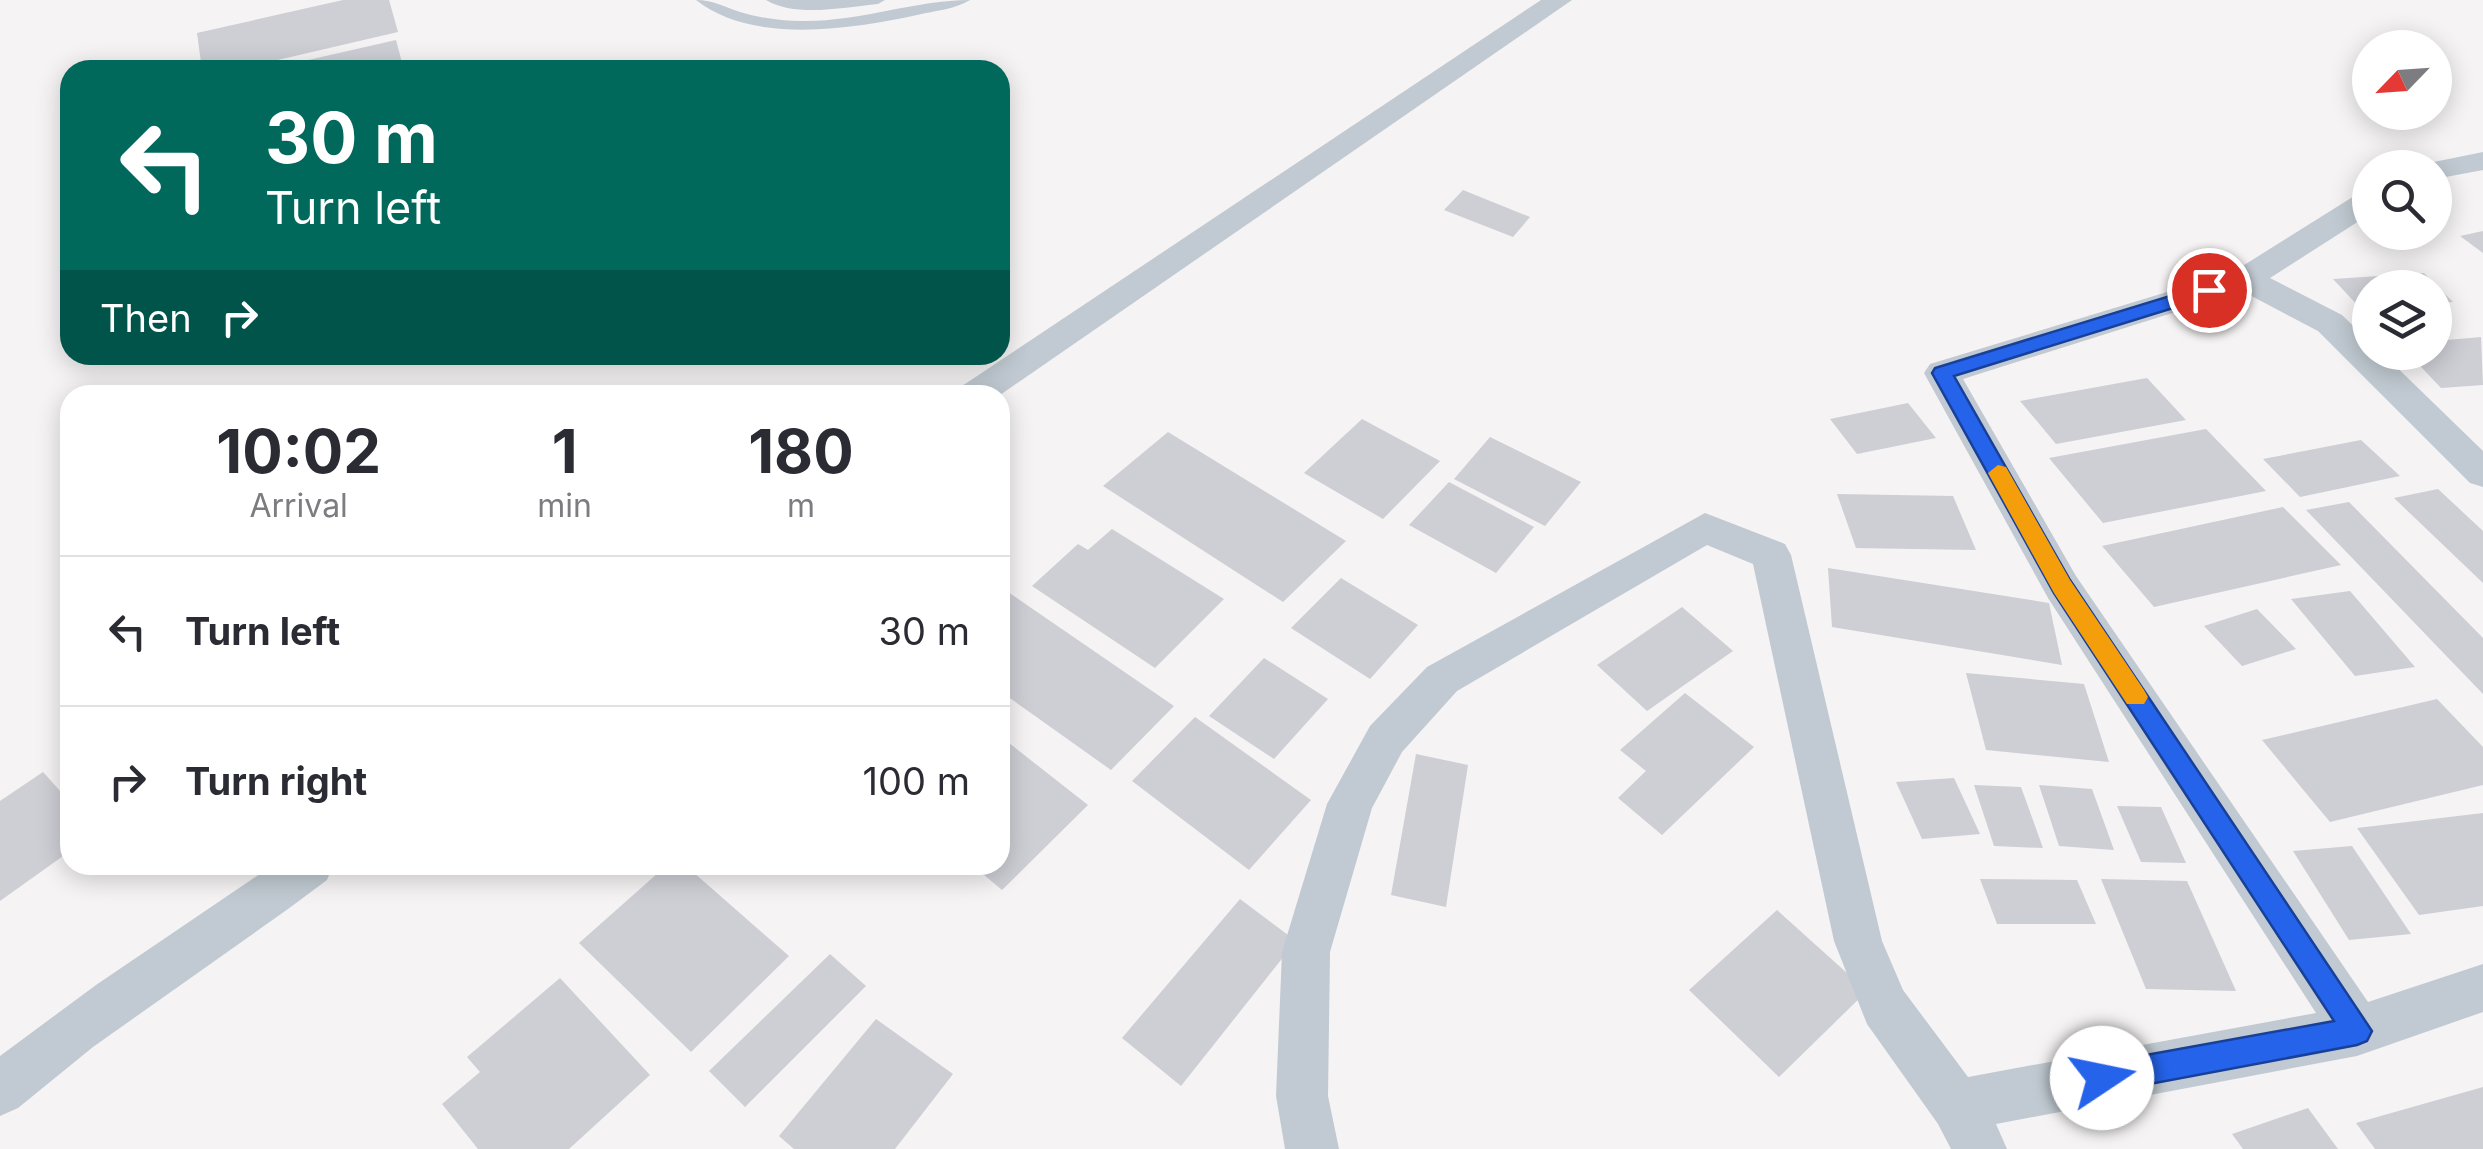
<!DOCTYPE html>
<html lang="en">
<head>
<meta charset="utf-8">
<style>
  :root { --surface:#fff; --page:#f7f7f7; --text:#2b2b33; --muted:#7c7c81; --line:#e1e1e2 }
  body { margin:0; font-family:Inter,sans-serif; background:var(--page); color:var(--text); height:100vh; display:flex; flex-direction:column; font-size:38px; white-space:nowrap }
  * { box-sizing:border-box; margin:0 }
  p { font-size:32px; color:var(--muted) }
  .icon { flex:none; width:55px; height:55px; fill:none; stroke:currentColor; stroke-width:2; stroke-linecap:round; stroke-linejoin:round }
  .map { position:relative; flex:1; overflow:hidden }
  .drawer { position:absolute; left:60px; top:385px; width:950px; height:490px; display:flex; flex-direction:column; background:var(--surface); border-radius:30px; box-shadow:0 5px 25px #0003 }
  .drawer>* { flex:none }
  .banner { position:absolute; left:60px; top:60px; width:950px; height:305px; border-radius:30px; box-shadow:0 5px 25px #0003; background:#00695c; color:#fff; overflow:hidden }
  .needle { width:65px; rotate:245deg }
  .buttons { position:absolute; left:2352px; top:30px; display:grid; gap:20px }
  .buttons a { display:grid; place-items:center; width:100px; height:100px; border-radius:50%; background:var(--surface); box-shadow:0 5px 25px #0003; font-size:50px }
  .pin { position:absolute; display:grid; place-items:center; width:85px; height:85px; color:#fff; margin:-42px; border:5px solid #fff; border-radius:50%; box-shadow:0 2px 10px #0007 }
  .me { position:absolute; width:110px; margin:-55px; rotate:79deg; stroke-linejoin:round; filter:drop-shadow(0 0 8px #0008) }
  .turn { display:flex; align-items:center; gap:35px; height:210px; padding:0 40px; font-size:45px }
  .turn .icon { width:130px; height:130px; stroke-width:2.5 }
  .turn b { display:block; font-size:70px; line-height:85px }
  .then { display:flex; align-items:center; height:95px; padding:0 40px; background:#0003; gap:20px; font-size:38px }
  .eta { display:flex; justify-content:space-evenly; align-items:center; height:170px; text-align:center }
  .eta b { font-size:60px; font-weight:700; line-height:70px }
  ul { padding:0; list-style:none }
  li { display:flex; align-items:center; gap:30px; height:150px; padding:0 40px; border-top:2px solid var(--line) }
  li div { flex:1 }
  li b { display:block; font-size:38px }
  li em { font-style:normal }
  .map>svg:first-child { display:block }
  .building { fill:#cdcfd5 }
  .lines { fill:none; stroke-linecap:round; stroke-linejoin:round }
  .lane { fill:#c1cad2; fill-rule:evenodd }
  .street { fill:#c1cad2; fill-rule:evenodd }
  .route { fill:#2563eb; stroke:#184099; stroke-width:2.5 }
  .slow { fill:#f59e0b }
</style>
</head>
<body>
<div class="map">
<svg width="2483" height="1149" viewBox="0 0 2483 1149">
  <rect width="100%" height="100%" fill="#f5f3f3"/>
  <g class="building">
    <path d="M343,0h46l9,32 -163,38h-33l-5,-37z"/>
    <path d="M396,40l8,30h-131v-2z"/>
    <path d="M1463,190l67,27 -17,20 -69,-27z"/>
    <path d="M2483,231v22l-23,-17z"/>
    <path d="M2424,273l29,29 -18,1v-15h-65v20l-9,1 -28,-30z"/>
    <path d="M2481,337l2,48 -42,3 -34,-36h28v-11z"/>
    <path d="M2147,378l39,42 -130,24 -36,-43z"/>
    <path d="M1908,403l28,35 -79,16 -27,-35z"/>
    <path d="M1362,419l78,42 -57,58 -79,-46z"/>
    <path d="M2206,429l60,62 -163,32 -54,-65z"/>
    <path d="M1168,432l178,109 -63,61 -180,-116z"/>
    <path d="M1490,437l91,45 -36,44 -91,-47z"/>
    <path d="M2361,440l39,36 -100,21 -37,-38z"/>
    <path d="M1449,482l85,45 -38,46 -87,-48z"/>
    <path d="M2438,489l45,42v52l-89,-85z"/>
    <path d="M1837,494l116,2 23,54 -120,-2z"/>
    <path d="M2349,502l134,136v56l-177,-184z"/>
    <path d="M2283,507l58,58 -187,42 -52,-61z"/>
    <path d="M1112,529l112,70 -69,69 -123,-82 46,-42 10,6z"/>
    <path d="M1828,568l221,35 13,62 -230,-38z"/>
    <path d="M1341,578l77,47 -48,54 -79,-51z"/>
    <path d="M2350,591l65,76 -60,9 -64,-77z"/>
    <path d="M1008,592l166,114 -63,64 -111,-79v-17l8,-7 -8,-5v-63z"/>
    <path d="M1682,607l51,44 -86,60 -50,-46z"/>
    <path d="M2257,609l39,40 -54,17 -38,-40z"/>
    <path d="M1264,658l64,41 -54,60 -65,-43z"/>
    <path d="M1966,673l118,11 25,78 -123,-12z"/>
    <path d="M1685,693l69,54 -92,88 -44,-37 28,-27 -26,-21z"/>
    <path d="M2437,699l46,48v38l-153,37 -68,-82z"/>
    <path d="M1195,717l116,83 -62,70 -117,-89z"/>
    <path d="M1000,736l88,69 -86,85 -30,-25h28z"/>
    <path d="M1416,754l52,11 -22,142 -55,-12z"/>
    <path d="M43,772l27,30v49l-70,50v-100z"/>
    <path d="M1954,778l26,56 -58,5 -26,-57z"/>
    <path d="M1974,785l47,2 22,61 -49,-2z"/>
    <path d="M2039,785l53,4 22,61 -55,-4z"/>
    <path d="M2117,806l44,1 25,56 -45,-1z"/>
    <path d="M2483,813v93l-64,9 -62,-87z"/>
    <path d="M2352,846l59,88 -62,6 -56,-89z"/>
    <path d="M667,865h18l104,91 -98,96 -112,-109z"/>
    <path d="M1980,879l97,1 19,44h-99z"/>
    <path d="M2101,879l86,2 49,110 -90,-2z"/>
    <path d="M1240,899l56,42 -115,145 -59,-48z"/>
    <path d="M1777,910l90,81 -88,86 -90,-87z"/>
    <path d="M830,954l36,32 -121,121 -36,-36z"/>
    <path d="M560,978l90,97 -81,74h-91l-36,-45 38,-32 -13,-15z"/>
    <path d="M876,1019l77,55 -58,75h-101l-15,-13z"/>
    <path d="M2483,1087v62h-108l-19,-26z"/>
    <path d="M2308,1108l30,41h-95l-11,-15z"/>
  </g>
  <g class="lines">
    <g class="lane">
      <path d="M696,0c18,0 28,7 44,12 20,6 41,9 61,9 59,1 113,-21 169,-21 -14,9 -36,11 -53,15 -65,14 -164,30 -221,-15z"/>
      <path d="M766,0h119l-7,4c-33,3 -82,14 -112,-4z"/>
    </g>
    <g class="street">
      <path d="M1541,0h31l-572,395h-43l5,-9z"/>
      <path d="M2483,152v18l-48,9v-11h-14l3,-4z"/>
      <path d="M2370,191v23l-100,64 72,37 28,27v10h11l102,99v36l-13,-4 -152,-152 -76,-40 -279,88 113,197 292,426 115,-38v48l-126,44 -361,68 11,25h-56l-13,-25 -71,-100 -33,-83 -81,-377 -46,-19 -250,146 -55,61 -30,56 -42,144 -2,144 11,53h-54l-9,-53 6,-144 45,-148 43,-78 57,-59 278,-154 80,31 6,11 91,386 21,49 65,87 348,-64 -268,-415 -124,-225 6,-9 303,-92 126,-79z"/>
      <path d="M273,865h60l-6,15 -39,29 -195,138 -75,61 -18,8v-60l96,-71z"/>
    </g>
  </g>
  <path class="route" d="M2209,284l6,2v9l-261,81 116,204 302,451 -5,10 -10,4 -255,48 -10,-4 -4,-11 4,-10 10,-5 232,-42 -280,-428 -122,-220 3,-5z"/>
  <path class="slow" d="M1998,465l8,2 64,113 74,110 4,7 -4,7h-17l-73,-111 -66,-120z"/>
</svg>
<div class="buttons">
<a><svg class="needle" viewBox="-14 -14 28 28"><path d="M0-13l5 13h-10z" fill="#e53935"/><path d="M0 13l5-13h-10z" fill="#7c7c81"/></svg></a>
<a><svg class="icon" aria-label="search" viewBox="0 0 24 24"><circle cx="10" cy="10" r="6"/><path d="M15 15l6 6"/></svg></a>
<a><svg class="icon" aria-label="layers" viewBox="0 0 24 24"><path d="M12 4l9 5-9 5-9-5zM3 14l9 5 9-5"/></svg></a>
</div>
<div class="pin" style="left:2209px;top:290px;background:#d93025"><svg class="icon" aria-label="arrive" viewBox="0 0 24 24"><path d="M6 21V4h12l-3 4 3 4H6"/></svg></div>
<svg class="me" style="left:2102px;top:1078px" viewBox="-20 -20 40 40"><circle r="19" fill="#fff"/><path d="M0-13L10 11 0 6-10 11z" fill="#2563eb"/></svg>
<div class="banner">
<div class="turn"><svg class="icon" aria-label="left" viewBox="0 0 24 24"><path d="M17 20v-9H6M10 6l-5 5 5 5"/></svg><div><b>30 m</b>Turn left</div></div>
<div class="then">Then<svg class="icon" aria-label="right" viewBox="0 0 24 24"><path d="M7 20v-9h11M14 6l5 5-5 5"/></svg></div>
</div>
<section class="drawer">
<div class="eta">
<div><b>10:02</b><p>Arrival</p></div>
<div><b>1</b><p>min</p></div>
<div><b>180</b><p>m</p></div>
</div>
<ul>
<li><svg class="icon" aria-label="left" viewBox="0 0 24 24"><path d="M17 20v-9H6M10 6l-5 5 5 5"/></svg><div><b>Turn left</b></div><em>30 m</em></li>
<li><svg class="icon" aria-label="right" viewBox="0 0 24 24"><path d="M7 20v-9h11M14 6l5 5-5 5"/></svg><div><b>Turn right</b></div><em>100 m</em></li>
</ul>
</section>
</div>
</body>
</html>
